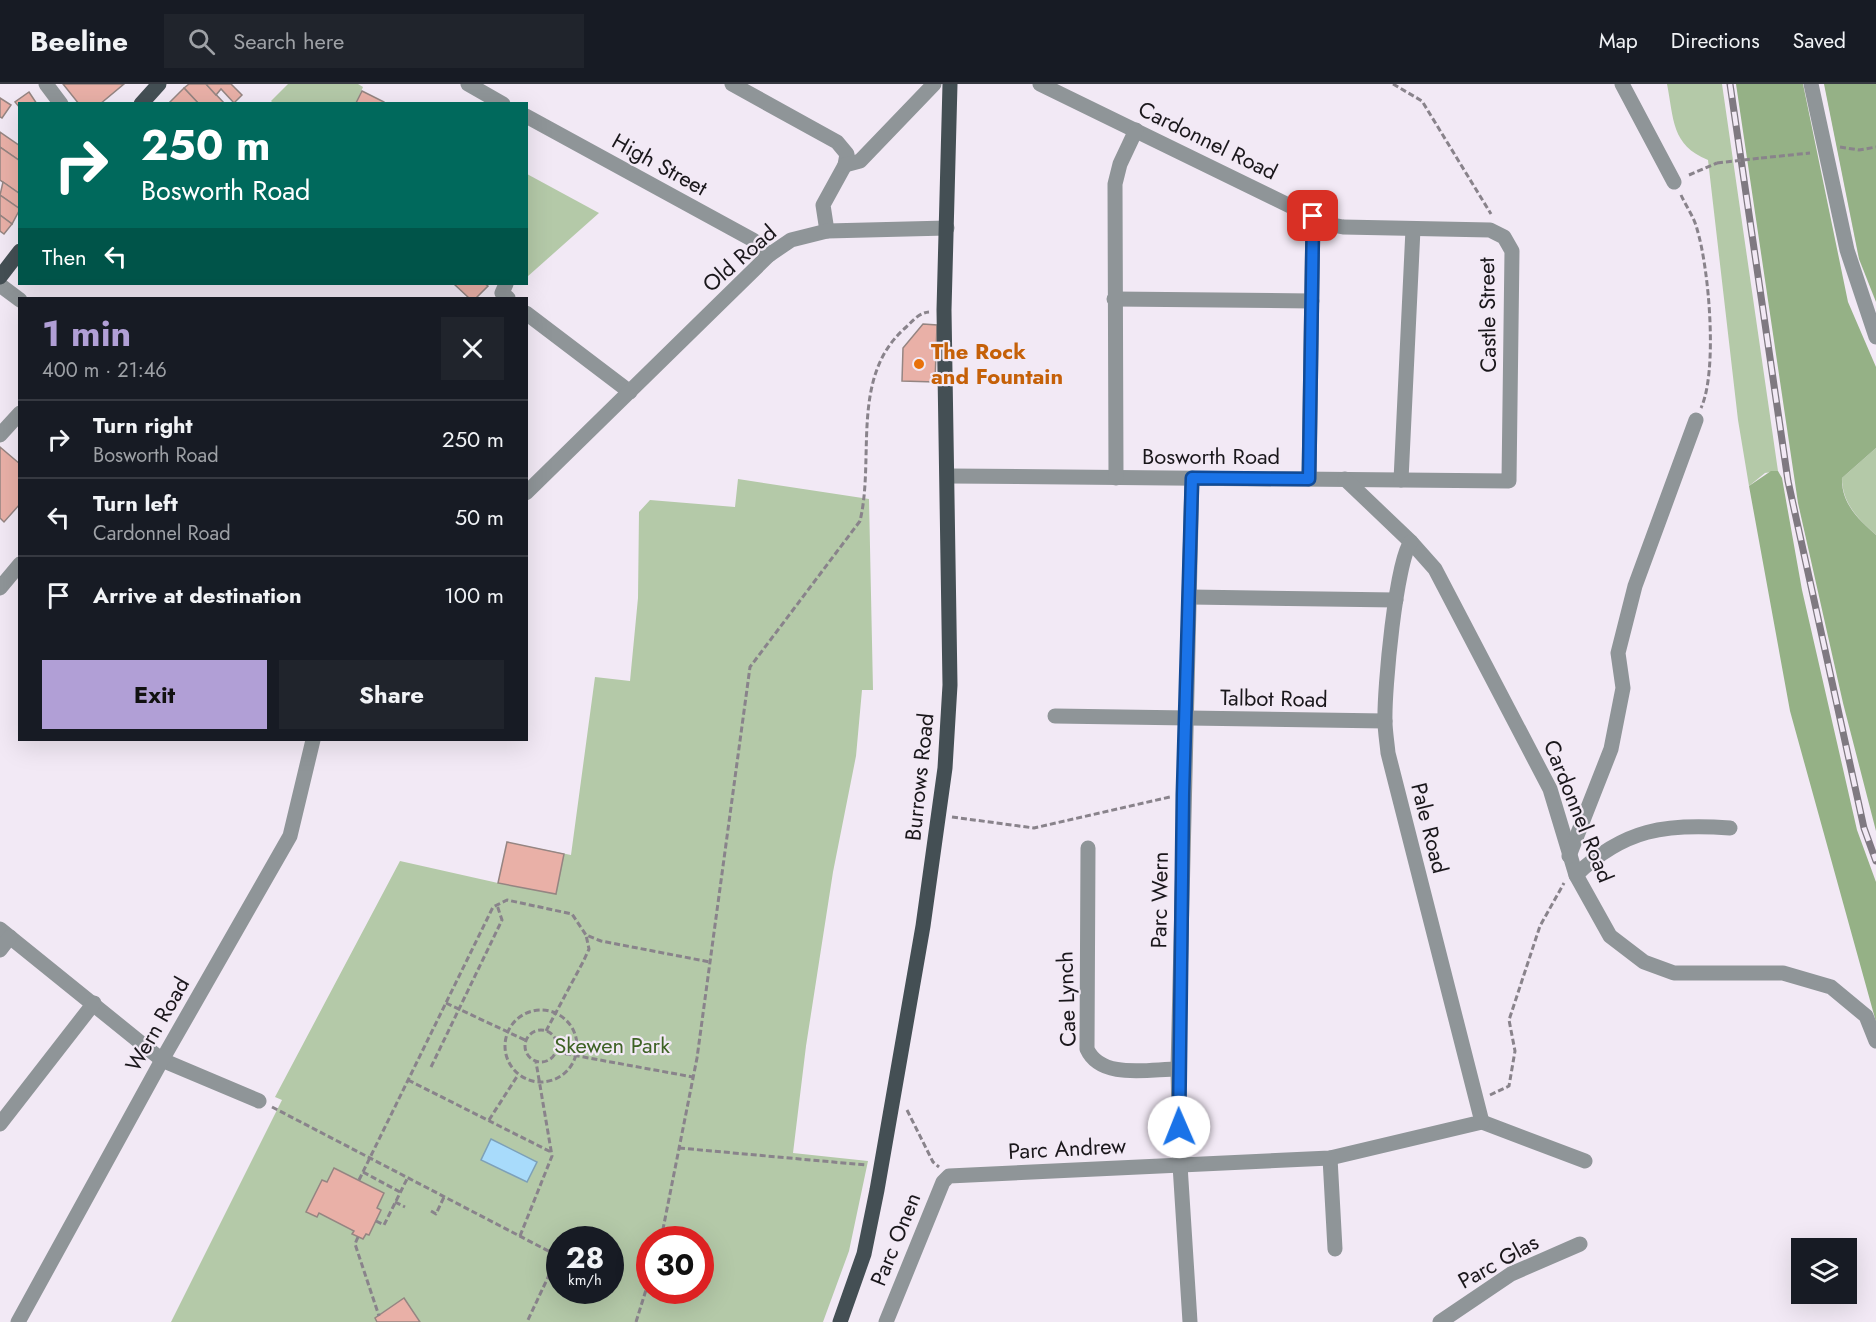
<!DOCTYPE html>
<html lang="en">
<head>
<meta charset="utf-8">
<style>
  :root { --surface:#171b24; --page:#20242c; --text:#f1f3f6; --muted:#9ea1a6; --line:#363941; --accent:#b19fd6 }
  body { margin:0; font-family:Jost,sans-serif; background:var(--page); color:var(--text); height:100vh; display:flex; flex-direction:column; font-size:22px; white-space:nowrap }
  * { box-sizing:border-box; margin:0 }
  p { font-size:20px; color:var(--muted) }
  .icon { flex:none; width:33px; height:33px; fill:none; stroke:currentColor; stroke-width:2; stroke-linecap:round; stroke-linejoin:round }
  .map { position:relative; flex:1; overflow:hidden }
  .drawer { position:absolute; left:18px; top:213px; width:510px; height:444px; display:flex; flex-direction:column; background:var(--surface); border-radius:0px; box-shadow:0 6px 24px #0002 }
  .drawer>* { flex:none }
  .banner { position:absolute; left:18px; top:18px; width:510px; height:183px; border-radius:0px; box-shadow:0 6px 24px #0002; background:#00695c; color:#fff; overflow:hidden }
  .fabs { position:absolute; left:1791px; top:1154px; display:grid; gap:12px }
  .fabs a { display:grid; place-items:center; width:66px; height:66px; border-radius:0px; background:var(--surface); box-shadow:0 6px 24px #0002; font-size:30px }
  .speed { position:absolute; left:546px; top:1142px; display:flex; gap:12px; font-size:30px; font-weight:700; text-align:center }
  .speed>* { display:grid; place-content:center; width:78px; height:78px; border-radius:50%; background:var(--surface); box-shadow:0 6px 24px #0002; line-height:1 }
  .speed small { font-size:15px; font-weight:400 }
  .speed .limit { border:9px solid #d22; background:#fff; color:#111 }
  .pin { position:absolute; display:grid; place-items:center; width:51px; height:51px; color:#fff; margin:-26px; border-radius:12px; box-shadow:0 3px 9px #0006 }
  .me { position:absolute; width:66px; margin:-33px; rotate:359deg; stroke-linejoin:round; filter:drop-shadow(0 0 4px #0008) }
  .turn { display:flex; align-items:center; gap:21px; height:126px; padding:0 24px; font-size:27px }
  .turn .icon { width:78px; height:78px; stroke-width:2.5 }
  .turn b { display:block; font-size:42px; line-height:51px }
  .then { display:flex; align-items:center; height:57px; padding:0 24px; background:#0003; gap:12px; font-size:22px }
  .round { display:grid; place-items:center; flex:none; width:63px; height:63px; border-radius:0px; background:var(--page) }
  .overview { display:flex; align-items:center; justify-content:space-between; height:102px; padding:0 24px }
  h1 { font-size:36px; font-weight:700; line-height:45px; color:var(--accent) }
  .cta { display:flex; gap:12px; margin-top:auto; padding:12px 24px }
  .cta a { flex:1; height:69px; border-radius:0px; background:var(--accent); color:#111; font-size:24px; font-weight:700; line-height:69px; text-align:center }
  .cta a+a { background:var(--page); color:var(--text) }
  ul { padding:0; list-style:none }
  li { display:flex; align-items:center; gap:18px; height:78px; padding:0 24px; border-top:2px solid var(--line) }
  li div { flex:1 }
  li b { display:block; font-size:22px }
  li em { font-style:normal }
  header { display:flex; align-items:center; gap:36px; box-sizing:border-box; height:84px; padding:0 30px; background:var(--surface); border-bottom:2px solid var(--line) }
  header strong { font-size:28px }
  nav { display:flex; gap:33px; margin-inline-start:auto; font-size:21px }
  .search { width:420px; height:54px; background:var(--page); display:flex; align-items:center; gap:15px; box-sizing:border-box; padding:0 21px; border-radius:0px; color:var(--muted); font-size:22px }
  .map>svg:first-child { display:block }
  .green { fill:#b4c9a8; fill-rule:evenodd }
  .forest { fill:#95b186 }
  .water { fill:#a8dbfb; stroke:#7da0b8; stroke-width:1.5 }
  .building { fill:#e9b0a7; stroke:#958582; stroke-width:1.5 }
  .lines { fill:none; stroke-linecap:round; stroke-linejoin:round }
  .path { stroke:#89838b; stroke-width:3; stroke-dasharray:6 3; stroke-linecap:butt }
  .minor { stroke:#8f9598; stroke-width:15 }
  .major { stroke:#444f54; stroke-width:15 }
  .rail-casing { stroke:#7f7981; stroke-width:7 }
  .rail { stroke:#f2e9f5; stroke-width:4.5; stroke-dasharray:14; stroke-linecap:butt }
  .path-bridge { stroke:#89838b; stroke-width:3; stroke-dasharray:6 3; stroke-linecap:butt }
  .route-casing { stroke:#114b97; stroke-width:15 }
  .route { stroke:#1a73e8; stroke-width:10 }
  .food-dot { fill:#e8710a; stroke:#f2e9f5; stroke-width:2 }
  .labels { text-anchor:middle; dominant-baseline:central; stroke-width:4.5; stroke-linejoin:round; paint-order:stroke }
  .street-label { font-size:22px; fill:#1a171b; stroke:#f2e9f5 }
  .food-label { font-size:22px; font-weight:bold; fill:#c56008; stroke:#f2e9f5; text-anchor:start }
  .park-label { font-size:22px; fill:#3e6225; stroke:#f2e9f5 }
</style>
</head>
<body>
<header>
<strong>Beeline</strong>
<div class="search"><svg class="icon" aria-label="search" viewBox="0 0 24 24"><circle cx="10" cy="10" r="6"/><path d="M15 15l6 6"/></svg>Search here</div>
<nav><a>Map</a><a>Directions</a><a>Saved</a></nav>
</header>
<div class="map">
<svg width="1876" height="1238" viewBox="0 0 1876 1238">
  <rect width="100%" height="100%" fill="#f2e9f5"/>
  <g class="green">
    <path d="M288,0h70l5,3 -7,16 -82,1 -3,-3z"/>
    <path d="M1667,0h55l56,387 -13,2 -16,13 -11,-66 -30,-260c-37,-15 -34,-41 -41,-76z"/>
    <path d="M527,90l72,39 -72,64h-1z"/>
    <path d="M1876,364v87c-18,-16 -34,-32 -34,-57z"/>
    <path d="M738,395l131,20 4,191h-11l-6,66 -23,116 -27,174 -13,107 75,8 -19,90 -26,71h-652l111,-222 -7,-3 125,-236 98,22 9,-41 64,13 24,-178 35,4 8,-83 1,-86 11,-12 85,7zM560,1155h50v51h-50zM650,1155h50v51h-50z"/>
  </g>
  <g class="forest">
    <path d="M1736,0h67l45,218 28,65v81l-34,30c-1,25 16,41 34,57v296l-33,-128 -45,-200z"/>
    <path d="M1824,0h52v218l-17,-43z"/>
    <path d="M1771,387h7l4,7 20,112 55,240 19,52v140l-86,-311 -41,-225z"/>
  </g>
  <path class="water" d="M491,1055l46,23 -10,20 -46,-22z"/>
  <g class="building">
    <path d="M63,0h61l-24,20h-21z"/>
    <path d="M189,0h17l19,20h-26l-15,-16z"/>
    <path d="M206,0h25l11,11 -8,8 -13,-14 -5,6z"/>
    <path d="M184,4l15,16h-31z"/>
    <path d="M362,7l22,11v2l-28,-1z"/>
    <path d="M29,8l8,12h-17v4l-5,-6z"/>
    <path d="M0,14l11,7 -9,13 -2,-1z"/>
    <path d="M0,48l20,14v15l-20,-14z"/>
    <path d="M0,63l20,14v33l-20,-14z"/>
    <path d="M3,98l17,12v15l-20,-14z"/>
    <path d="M0,111l20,14 -8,15 -12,-9z"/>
    <path d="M0,131l12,9 -8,10 -4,-3z"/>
    <path d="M454,200h31l3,2 -12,12h-7z"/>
    <path d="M923,240l14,1 -2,57 -33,-1 1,-33z"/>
    <path d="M0,363l20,17v40l-16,18 -4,-4z"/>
    <path d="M507,758l57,12 -8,40 -58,-11z"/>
    <path d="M334,1084l50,25 -7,15 4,2 -12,25 -3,-1 -3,5 -11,-5 2,-3 -35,-18 -2,4 -11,-5 16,-32 5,2z"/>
    <path d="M404,1214l16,24h-43l-2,-4z"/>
  </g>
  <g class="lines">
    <g class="path">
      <path d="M1393,0l29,17 69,113"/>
      <path d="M1840,63l19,3 17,-3"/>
      <path d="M1761,74l49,-5"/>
      <path d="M1689,91l28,-12"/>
      <path d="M1681,111c5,11 13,22 16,34 12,39 21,142 4,179"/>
      <path d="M952,733l82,11 136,-31"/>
      <path d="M446,919l79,37"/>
      <circle cx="541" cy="962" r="36"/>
      <circle cx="541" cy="962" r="16"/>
      <path d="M546,947l37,-69 6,-13 -3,-14"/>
      <path d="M556,968l137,25"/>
      <path d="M431,983l71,-147 -5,-15"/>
      <path d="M408,996l143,72"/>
      <path d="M1490,1011l19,-9 6,-35 -6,-31 31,-94 24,-43"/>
      <path d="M272,1023l286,149 -31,66"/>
      <path d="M907,1026l26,52 6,5"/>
      <path d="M489,1036l29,-45"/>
      <path d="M679,1064l187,17"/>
      <path d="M363,1088l37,20"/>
      <path d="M359,1096l134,-273 14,-7 65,14 14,21 15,6 109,21"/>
      <path d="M395,1118l10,5"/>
      <path d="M431,1127l5,3 8,-17"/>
      <path d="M376,1137l8,4 23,-46"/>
      <path d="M520,1152l32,-80 -16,-94"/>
      <path d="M358,1153l-3,7 24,72"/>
      <path d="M661,1155l36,-181 53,-391 110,-146c15,-63 -10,-143 44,-192 8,-7 14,-16 25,-17"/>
      <path d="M636,1238l14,-45"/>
    </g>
    <g class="minor">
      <path d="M46,0l15,20"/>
      <path d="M468,0l35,20"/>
      <path d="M732,0l105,58 10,12 -2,11 -22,40 4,26"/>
      <path d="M1622,0l52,98"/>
      <path d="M1811,0l36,166 29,87"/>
      <path d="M526,32l227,124 16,15"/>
      <path d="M845,81l15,-4 74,-77"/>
      <path d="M506,200l-4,9 6,5"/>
      <path d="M0,201l20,15"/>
      <path d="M1114,215l198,2"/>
      <path d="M526,229l104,79"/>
      <path d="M0,351l20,-22"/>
      <path d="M949,392l560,5 3,-230 -8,-14 -14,-7 -147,-3 -16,-3 -287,-140"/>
      <path d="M1116,394l-1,-294 5,-20 16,-34"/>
      <path d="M1309,395l4,-263"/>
      <path d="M1345,395l66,63 24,27 115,220 26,86 34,61 34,26 30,11h109l48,14 35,29 10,25"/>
      <path d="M1401,396l12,-251"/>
      <path d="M526,409l243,-238 22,-15 36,-9 120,-3"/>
      <path d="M0,504l20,-24"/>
      <path d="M1190,513l206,3"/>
      <path d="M1055,632l330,5"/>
      <path d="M1088,764l-1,201c14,31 62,20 91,20"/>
      <path d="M1569,772l42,-107 12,-61 -5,-35 17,-67 61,-166"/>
      <path d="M1576,791c48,-46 90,-52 154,-47"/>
      <path d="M0,845l162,131 97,41"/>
      <path d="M0,866l10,-13"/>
      <path d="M1482,1038l103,39"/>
      <path d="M0,1040l94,-121"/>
      <path d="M1330,1074l5,91"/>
      <path d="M18,1238l144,-262 128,-224 23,-96"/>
      <path d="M886,1238l57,-140 6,-6 381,-18 152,-36 -94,-369c-1,-11 -3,-22 -3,-32 -1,-30 11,-161 26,-179"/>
      <path d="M1190,1238l-10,-157 -2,-96 14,-591"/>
      <path d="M1440,1238l71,-48 69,-30"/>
    </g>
    <g class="major">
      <path d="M141,20l18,-20"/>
      <path d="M0,193l20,-26"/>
      <path d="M840,1238l24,-68 13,-64 46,-264 22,-158 5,-83 -6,-375 6,-226"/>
    </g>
    <g class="rail-casing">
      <path id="rail" d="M1730,0l58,397 76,347 12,33"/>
    </g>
    <use href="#rail" class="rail"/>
    <path class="path-bridge" d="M1717,79l44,-5"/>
  </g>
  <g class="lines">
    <g class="route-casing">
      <path id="route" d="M1179,1043l4,-333 9,-316 117,1 4,-263"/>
    </g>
    <use href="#route" class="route"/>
  </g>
  <circle class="food-dot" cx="919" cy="280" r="6"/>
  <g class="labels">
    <g class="street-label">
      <text transform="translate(1208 56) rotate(26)">Cardonnel Road</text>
      <text transform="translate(660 80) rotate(29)">High Street</text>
      <text transform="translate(739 174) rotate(-41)">Old Road</text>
      <text transform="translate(1487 231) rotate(-91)">Castle Street</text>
      <text x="1211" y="372">Bosworth Road</text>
      <text transform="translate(1274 614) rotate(1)">Talbot Road</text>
      <text transform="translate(919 693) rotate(-84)">Burrows Road</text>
      <text transform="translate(1579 727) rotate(68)">Cardonnel Road</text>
      <text transform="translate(1430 744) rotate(76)">Pale Road</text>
      <text transform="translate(1159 816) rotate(-89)">Parc Wern</text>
      <text transform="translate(1066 915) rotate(-92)">Cae Lynch</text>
      <text transform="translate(157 940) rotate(-60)">Wern Road</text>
      <text transform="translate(1067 1064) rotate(-3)">Parc Andrew</text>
      <text transform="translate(895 1155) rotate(-68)">Parc Onen</text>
      <text transform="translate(1498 1177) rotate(-29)">Parc Glas</text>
    </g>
    <g class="food-label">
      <text x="931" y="267">The Rock<tspan x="931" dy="25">and Fountain</tspan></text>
    </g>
    <g class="park-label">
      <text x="612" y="961">Skewen Park</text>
    </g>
  </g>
</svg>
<div class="fabs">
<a><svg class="icon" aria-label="layers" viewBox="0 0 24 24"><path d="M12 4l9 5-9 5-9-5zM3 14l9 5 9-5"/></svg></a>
</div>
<div class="speed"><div>28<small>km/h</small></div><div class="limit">30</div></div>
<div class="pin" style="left:1313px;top:132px;background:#d93025"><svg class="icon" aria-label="arrive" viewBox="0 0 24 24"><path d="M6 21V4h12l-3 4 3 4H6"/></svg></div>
<svg class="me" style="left:1179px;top:1043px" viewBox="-20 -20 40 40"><circle r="19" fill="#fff"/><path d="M0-13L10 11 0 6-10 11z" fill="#1a73e8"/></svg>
<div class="banner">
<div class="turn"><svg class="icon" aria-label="right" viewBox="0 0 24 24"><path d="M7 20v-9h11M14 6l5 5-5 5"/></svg><div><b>250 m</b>Bosworth Road</div></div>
<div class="then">Then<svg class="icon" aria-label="left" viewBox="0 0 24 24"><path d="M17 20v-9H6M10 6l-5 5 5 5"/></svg></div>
</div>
<section class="drawer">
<div class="overview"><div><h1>1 min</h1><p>400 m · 21:46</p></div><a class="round"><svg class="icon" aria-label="close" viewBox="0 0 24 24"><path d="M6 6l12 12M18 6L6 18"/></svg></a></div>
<ul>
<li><svg class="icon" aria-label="right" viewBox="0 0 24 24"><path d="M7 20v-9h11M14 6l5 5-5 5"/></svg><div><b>Turn right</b><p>Bosworth Road</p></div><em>250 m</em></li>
<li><svg class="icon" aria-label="left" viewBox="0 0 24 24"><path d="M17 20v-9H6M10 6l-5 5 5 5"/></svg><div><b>Turn left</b><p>Cardonnel Road</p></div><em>50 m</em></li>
<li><svg class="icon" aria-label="arrive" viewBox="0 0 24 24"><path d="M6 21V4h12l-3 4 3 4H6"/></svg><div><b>Arrive at destination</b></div><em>100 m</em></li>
</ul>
<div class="cta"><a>Exit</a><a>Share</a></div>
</section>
</div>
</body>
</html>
